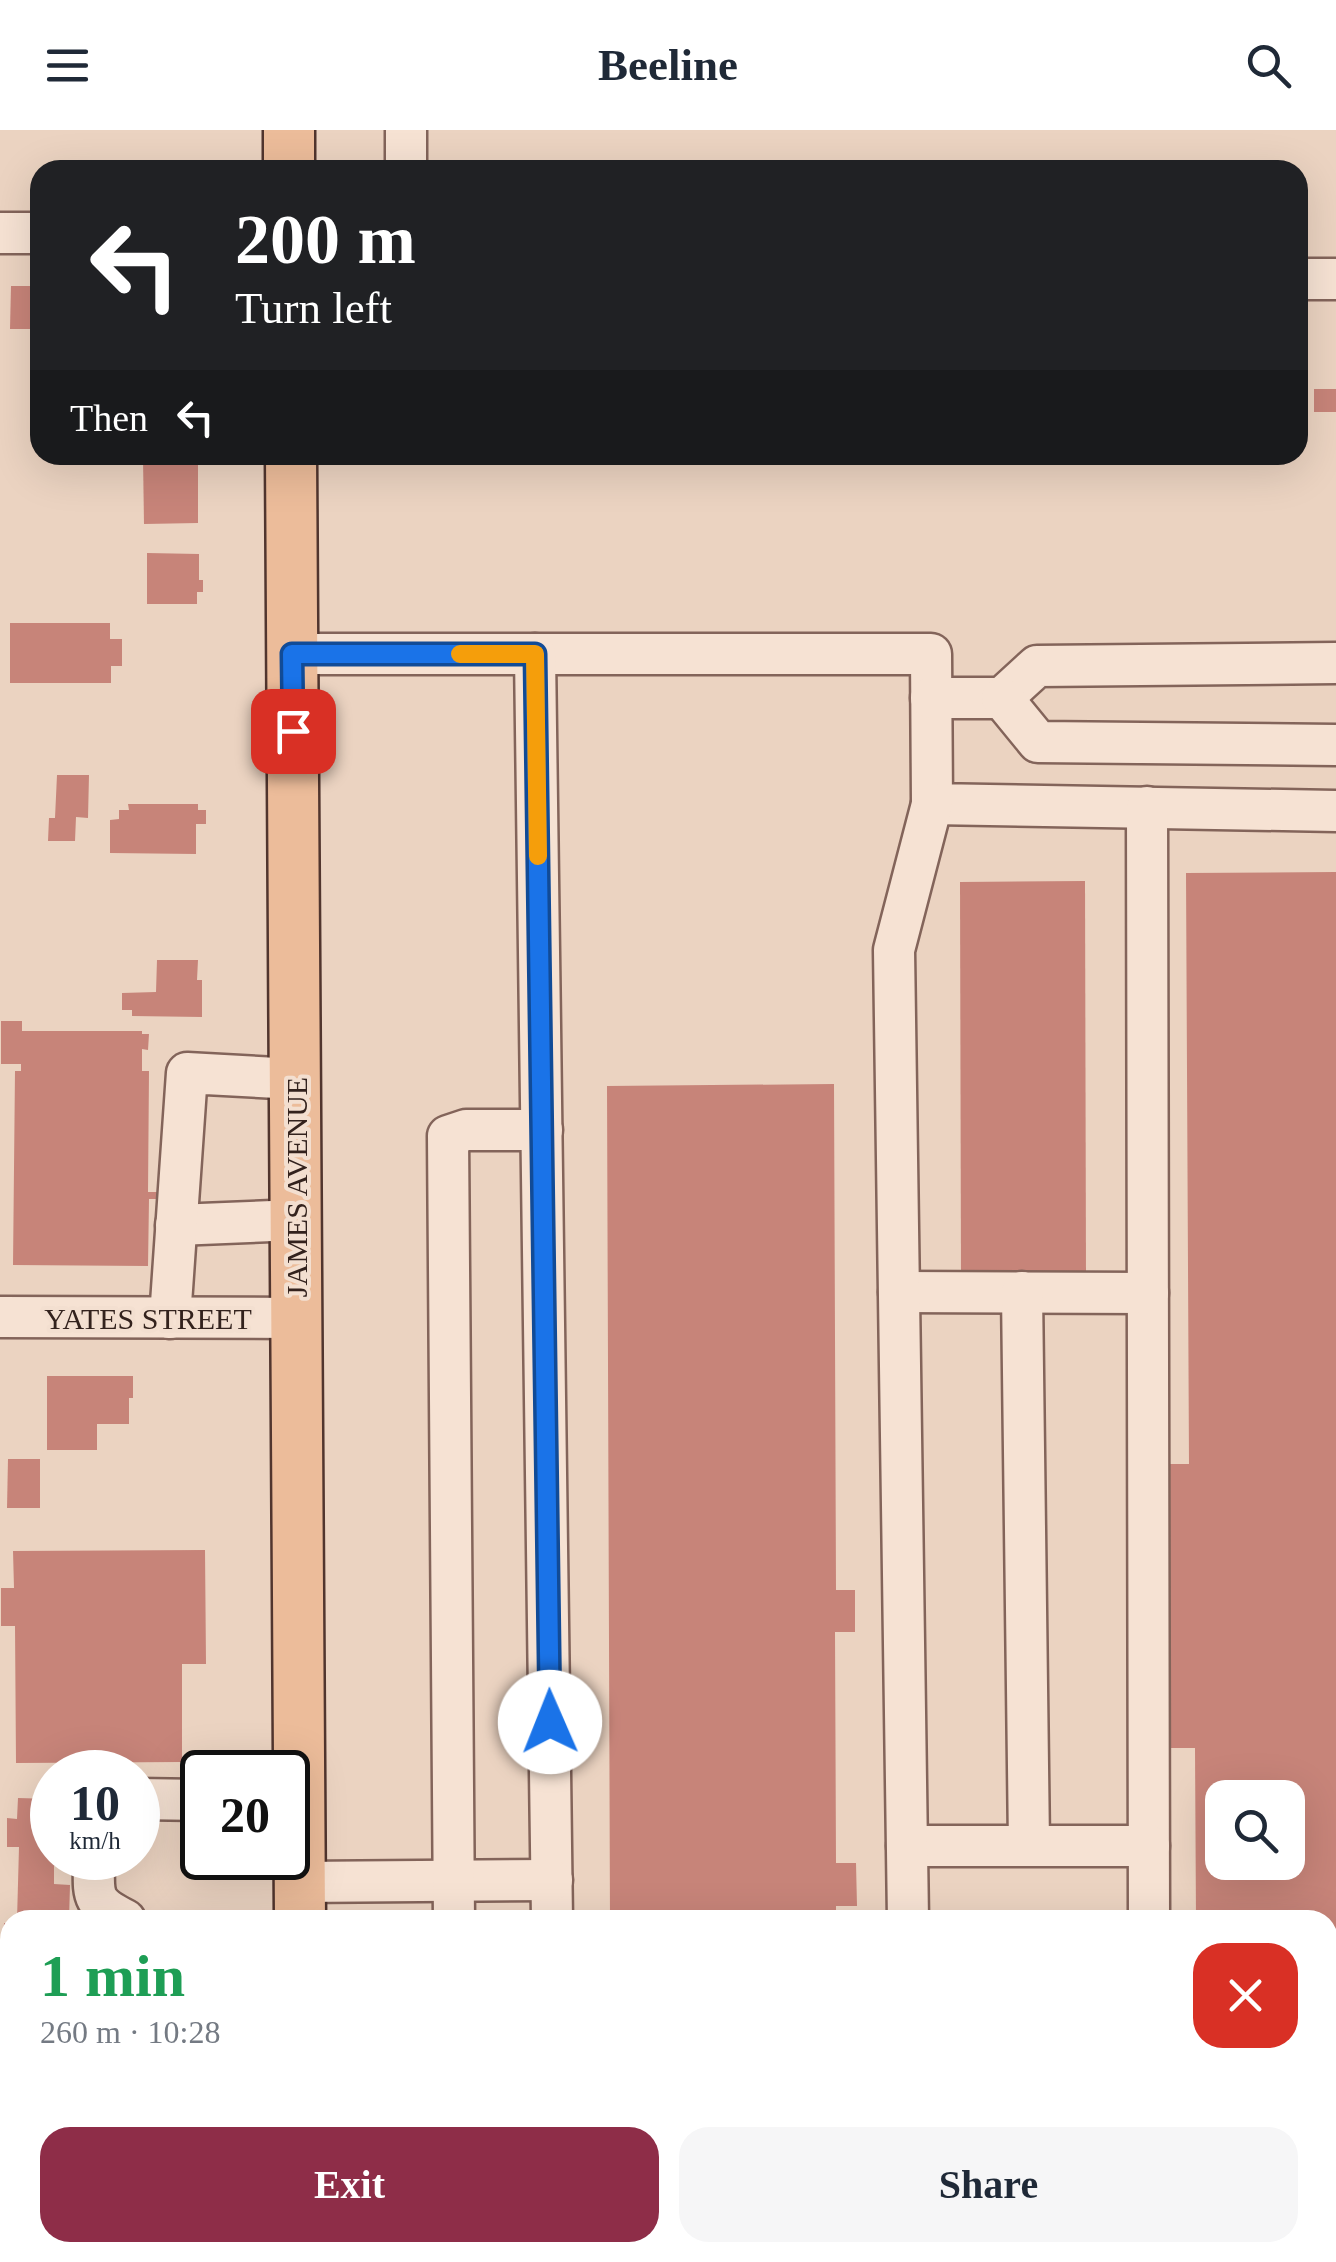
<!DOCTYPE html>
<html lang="en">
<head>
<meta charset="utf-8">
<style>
  :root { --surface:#fff; --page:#f6f6f7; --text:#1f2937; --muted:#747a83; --accent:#8e2d48 }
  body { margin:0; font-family:"Times New Roman",serif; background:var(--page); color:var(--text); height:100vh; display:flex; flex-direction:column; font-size:38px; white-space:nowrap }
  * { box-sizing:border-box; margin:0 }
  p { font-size:32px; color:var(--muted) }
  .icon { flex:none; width:55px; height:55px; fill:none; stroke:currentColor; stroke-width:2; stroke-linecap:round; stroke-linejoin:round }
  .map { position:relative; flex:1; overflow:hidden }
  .side { position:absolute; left:0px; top:1780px; width:1338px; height:352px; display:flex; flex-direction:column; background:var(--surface); border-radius:30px 30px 0 0; box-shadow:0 10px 40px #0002 }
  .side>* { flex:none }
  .top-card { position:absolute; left:30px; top:30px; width:1278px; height:305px; border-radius:30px; box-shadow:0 10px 40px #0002; background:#202124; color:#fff; overflow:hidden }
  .controls { position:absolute; left:1205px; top:1650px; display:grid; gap:20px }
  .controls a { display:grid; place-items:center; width:100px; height:100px; border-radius:20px; background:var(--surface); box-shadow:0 10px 40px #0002; font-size:50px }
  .speed { position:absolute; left:30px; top:1620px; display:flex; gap:20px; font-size:50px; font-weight:700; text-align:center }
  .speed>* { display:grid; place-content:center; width:130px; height:130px; border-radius:50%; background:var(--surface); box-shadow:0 10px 40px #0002; line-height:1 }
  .speed small { font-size:25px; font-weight:400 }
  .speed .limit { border:5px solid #111; border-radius:15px; background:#fff; color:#111 }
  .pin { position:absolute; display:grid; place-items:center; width:85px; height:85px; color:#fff; margin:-42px; border-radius:20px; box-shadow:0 5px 15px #0006 }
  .me { position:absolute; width:110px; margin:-55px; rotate:359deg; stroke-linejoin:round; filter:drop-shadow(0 0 8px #0008) }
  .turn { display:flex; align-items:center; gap:35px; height:210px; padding:0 40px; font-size:45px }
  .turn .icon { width:130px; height:130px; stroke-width:2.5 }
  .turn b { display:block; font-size:70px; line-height:85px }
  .then { display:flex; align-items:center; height:95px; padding:0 40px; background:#0003; gap:20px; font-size:38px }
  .round { display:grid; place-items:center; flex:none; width:105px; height:105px; border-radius:30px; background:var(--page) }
  .headline { display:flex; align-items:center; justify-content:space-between; height:170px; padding:0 40px }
  h1 { font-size:60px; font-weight:700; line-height:75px; color:#1e9e55 }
  .primary-button { display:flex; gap:20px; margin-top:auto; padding:20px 40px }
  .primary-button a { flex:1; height:115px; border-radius:30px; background:var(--accent); color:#fff; font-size:40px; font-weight:700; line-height:115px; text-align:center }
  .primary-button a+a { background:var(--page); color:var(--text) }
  header { display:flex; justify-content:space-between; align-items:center; height:130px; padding:0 40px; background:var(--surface); font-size:45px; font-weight:700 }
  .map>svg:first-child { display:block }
  .building { fill:#c78479; fill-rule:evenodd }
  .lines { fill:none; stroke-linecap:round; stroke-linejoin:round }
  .minor-casing { stroke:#83645a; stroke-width:45 }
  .major-casing { stroke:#51352e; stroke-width:55 }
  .minor { stroke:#f6e2d3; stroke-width:40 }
  .major { stroke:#ecbc9a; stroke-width:50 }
  .route-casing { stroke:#114b97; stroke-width:25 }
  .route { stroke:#1a73e8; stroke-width:18 }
  .slow { stroke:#f59e0b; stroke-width:18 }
  .labels { text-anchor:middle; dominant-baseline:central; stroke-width:8; stroke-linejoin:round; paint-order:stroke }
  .street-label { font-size:30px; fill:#33221d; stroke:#f3dfd0 }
</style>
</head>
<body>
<header><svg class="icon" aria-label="menu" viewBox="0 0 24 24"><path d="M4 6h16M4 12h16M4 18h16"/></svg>Beeline<svg class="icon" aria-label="search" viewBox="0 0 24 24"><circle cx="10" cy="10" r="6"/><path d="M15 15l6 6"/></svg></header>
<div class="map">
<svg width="1336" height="2132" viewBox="0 0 1336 2132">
  <rect width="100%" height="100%" fill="#ebd3c1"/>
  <g class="building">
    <path d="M11,156h29v43h-30z"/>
    <rect x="1314" y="259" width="22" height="23"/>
    <path d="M198,326v67l-54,1 -1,-66z"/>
    <path d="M147,423l52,1v26h4v12h-6v12h-50z"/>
    <path d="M10,493h100v16h12v27h-11v17h-101z"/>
    <path d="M57,645h32l-1,43 -12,-1 -1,24h-27l1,-23h6z"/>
    <path d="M128,674h70v6h8v14h-10v30l-86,-1v-33l9,-1v-9h10z"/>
    <path d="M1336,742v1301h-8v-253h-132l-1,-172h-25l-2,-284h21l-3,-591zM1222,1668h66v64h-66z"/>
    <path d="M1085,751l1,396h-125l-1,-395z"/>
    <path d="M157,830h41l-1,20h5v37l-70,-1v-6h-10v-17l34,-1z"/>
    <path d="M1,891h21v10h120v3h7l-1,16 -6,-1v22h7l-1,121h13v7h-12l-1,67 -135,-1 2,-194h6v-7h-20z"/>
    <path d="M834,954l2,506h19v42h-20l1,231h20l1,43h-21v14h-226l-3,-834z"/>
    <path d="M47,1246h86v22h-4v26h-32v26h-50z"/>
    <path d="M8,1329h32v49h-33z"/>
    <path d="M205,1420l1,114h-24v98l-166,1 -1,-137h-14v-38h13l-1,-37z"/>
    <path d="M18,1668l34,1v59h5v8h-3v18l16,1 -1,35h-52l2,-73h-12v-29l10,1z"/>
    <path d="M4,1793h6v37h-7z"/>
    <path d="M16,2122h185v8l-185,2z"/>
  </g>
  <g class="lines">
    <g class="minor-casing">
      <g id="minor">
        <path d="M406,0v40"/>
        <path d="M0,103h40"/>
        <path d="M1298,149h38"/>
        <path d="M292,524h639l1,150 404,7"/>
        <path d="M535,524l17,1266"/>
        <path d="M931,568h71l35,-32 299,-3"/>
        <path d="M1002,568l36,44 298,3"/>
        <path d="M1147,677l2,1113"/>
        <path d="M176,1095l120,-5"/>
        <path d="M899,1162l249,1"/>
        <path d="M1022,1162l7,553"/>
        <path d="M0,1187l297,1"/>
        <path d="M170,1188l17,-245 108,6"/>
        <path d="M138,1669l64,1"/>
        <path d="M907,1716h242"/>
        <path d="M94,1728c0,37 -5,44 31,62"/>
        <path d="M300,1752l252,-2"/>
        <path d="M454,1790l-6,-784 18,-6h76"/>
        <path d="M908,1790l-14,-970 38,-146"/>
        <path d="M557,2122v10"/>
        <path d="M913,2122v10"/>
        <path d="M1150,2122v10"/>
        <path d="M218,2132l4,-10"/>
      </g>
    </g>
    <g class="major-casing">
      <g id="major">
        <path d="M289,0v40"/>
        <path d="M291,325l9,1465"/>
        <path d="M299,2122v10"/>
      </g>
    </g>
    <use href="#minor" class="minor"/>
    <use href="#major" class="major"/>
  </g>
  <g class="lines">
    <g class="route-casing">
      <path id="route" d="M293,601l-1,-77h243l15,1068"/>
    </g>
    <use href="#route" class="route"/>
    <path class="slow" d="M460,524h75l3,202"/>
  </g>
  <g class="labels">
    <g class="street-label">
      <text transform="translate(296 1057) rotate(-90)">JAMES AVENUE</text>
      <text x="148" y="1188">YATES STREET</text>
    </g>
  </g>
</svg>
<div class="controls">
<a><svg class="icon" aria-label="search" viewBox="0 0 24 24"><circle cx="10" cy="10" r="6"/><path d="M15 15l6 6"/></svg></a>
</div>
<div class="speed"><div>10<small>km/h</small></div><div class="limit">20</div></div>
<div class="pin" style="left:293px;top:601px;background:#d93025"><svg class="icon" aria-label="arrive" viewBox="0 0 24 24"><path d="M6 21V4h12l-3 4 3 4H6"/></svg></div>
<svg class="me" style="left:550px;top:1592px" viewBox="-20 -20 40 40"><circle r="19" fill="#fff"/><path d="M0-13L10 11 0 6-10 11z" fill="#1a73e8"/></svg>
<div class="top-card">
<div class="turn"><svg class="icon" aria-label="left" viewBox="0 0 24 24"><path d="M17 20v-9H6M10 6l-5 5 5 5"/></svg><div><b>200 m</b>Turn left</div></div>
<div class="then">Then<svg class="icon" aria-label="left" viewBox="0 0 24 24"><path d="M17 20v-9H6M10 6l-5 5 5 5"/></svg></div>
</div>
<section class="side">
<div class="headline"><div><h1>1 min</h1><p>260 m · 10:28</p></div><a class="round" style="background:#d93025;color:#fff"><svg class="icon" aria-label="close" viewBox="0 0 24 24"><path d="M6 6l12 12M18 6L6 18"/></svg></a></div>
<div class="primary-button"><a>Exit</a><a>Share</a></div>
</section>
</div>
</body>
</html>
